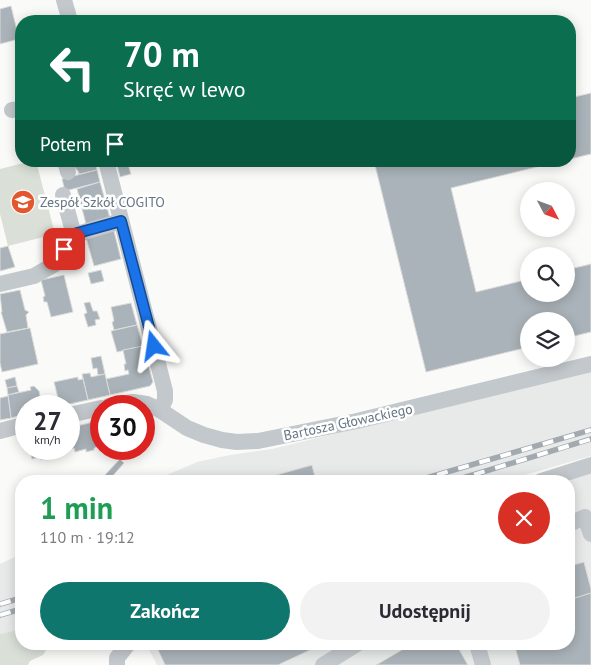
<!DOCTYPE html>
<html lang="pl">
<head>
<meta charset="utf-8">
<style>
  :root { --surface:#fff; --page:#f2f2f3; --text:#2b2b33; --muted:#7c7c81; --accent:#0f766e }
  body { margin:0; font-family:"PT Sans",sans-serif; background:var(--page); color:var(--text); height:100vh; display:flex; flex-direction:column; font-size:19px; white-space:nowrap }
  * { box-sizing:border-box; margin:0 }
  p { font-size:16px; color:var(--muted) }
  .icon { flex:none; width:28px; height:28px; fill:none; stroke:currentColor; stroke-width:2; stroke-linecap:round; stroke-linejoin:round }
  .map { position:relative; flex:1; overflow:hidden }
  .sheet { position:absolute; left:15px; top:475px; width:560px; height:175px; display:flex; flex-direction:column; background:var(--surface); border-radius:20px; box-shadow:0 2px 12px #0003 }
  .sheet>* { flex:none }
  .hud { position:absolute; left:15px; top:15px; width:561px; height:152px; border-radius:20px; box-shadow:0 2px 12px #0003; background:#0b6e4f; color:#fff; overflow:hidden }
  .needle { width:32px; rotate:131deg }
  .controls { position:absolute; left:520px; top:182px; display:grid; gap:10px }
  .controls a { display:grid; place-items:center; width:55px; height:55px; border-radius:50%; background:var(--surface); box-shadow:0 2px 12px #0003; font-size:25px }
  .speed { position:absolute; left:15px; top:395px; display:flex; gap:10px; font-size:25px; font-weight:700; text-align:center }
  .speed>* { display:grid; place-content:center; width:65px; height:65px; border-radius:50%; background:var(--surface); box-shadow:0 2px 12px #0003; line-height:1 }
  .speed small { font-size:12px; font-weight:400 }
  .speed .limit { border:8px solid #d22; background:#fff; color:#111 }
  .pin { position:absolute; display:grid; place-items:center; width:42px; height:42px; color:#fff; margin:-21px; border-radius:10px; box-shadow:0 2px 8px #0006 }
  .me { position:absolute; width:55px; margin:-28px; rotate:345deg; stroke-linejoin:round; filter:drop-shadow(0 0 4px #0008) }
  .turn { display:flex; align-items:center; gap:18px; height:105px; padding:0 25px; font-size:22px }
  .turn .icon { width:65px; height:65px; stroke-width:2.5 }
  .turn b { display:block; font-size:35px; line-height:42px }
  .then { display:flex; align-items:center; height:48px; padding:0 25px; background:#0003; gap:10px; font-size:19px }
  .round { display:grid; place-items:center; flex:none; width:52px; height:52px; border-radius:26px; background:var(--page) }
  .summary { display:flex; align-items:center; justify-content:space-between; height:85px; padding:0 25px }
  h1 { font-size:30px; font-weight:800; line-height:38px; color:#1e9e55 }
  .primary-button { display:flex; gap:10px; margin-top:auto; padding:10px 25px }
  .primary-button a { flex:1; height:58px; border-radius:30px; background:var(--accent); color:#fff; font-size:20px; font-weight:800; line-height:58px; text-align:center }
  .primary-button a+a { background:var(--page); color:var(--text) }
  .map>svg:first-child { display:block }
  .built { fill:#e8e9e9 }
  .green { fill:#dadfd7 }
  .building { fill:#aab3b9; stroke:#dcdcda }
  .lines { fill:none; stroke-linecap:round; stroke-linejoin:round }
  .minor { stroke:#c3c8cc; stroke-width:16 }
  .rail-casing { stroke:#a2aab0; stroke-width:5.5 }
  .rail { stroke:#fff; stroke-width:4; stroke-dasharray:11; stroke-linecap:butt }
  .route-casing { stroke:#114b97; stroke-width:12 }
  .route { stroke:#1a73e8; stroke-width:9 }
  .labels { text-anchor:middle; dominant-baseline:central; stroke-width:5; stroke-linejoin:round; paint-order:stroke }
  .poi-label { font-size:14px; fill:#657683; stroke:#fff; text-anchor:start }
  .street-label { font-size:14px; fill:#657683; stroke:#fff }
</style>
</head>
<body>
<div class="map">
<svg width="591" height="665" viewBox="0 0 591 665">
  <rect width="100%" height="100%" fill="#fafaf8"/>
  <g class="built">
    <path d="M591,371v85l-87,25h-351l44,-19 33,-7 42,-6z"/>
    <path d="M591,472v193h-434l-11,-21h423v-163h-9z"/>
    <path d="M21,554v75l-21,5v-70z"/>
  </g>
  <g class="green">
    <path d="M31,161h5l19,73 -47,12 -8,-32v-45z"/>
    <path d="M21,629v15h29l-7,11 -13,6 -2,4h-28v-31z"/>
  </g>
  <g class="building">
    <path d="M11,6l8,33 -19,5v-35z"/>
    <path d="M591,93v61l-21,5v-61z"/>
    <path d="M74,161h21l2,9 -18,4 -1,-3 -6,-7z"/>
    <path d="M116,161h11l4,13 -11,3z"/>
    <path d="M374,161h187l-110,27 25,104 53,-13v15h37v-24l25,-6v68l-25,6v-17h-37v26l-103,25z"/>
    <path d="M97,170l3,12 -35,9 -3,-12z"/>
    <path d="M100,182l11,40 -24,6 -10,-39z"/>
    <path d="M113,227l8,32 -27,7 -9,-32z"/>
    <path d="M8,246l7,21 -15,4v-23z"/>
    <path d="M101,270l3,11 -13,3 -3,-11z"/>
    <path d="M64,275l9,37 -22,5 -4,-15h-3l-1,-5 2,-1 -4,-16z"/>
    <path d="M20,290l5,20 4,2 -3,3 2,13 -21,4 -6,-20h1l-2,-18z"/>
    <path d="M90,302l3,9h4l3,8 -5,1 1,5 -8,2 -4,-13 3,-1 -3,-10z"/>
    <path d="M131,303l6,22 -23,5 -2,-8 2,-1 -3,-14z"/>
    <path d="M137,325l6,21 -26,6 -6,-21z"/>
    <path d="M30,328l8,36 -36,8 -2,-9v-29z"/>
    <path d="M143,346l10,36 -3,4 -40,9 -4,-16 23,-5 -1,-4 -3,1 -1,-7h2l-3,-14z"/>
    <path d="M101,356l4,18 -7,1 -1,-7 -4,1 -2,-11z"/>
    <path d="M90,373l1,4 14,-3 5,21 -22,5 -6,-26z"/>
    <path d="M15,377l2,9 -10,2 -2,-8z"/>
    <path d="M78,377v3l5,-1 5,21 -28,6 -6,-24z"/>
    <path d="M17,386l2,6 -11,3 -1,-7z"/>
    <path d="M34,386l5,5 3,15h-16v8l-15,4 -3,-23 23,-5 -1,-3z"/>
    <path d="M8,396l3,22 -11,2v-22z"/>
    <path d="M101,420v26l-7,2v2l-8,2v-3l-11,3 -1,-4 -5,1v-21z"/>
    <path d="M69,448v1l-7,2 1,2 -4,1 -1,3 -11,3 -2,-1 -4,1 -1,-3 -8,2 -3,-10h40z"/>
    <path d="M128,449h8l-10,10 -4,-3z"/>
    <path d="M120,459l4,4 -15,17 -5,-4z"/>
    <path d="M312,465l4,16h-61z"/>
    <path d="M584,562l7,27v4l-22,7v-34z"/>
    <path d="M591,593v72h-71l-6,-21h55v-44z"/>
    <path d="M171,644h152l-45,21h-113l-7,-15z"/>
    <path d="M412,644h44l12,21h-92z"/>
  </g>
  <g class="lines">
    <g class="minor">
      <path d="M64,0l6,21"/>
      <path d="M12,110l9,-1"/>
      <path d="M65,161l3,11"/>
      <path d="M106,161l59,230v9l-5,10"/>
      <path d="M63,195l11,40"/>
      <path d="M0,284l34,-8 21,-12 19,-29 47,-14"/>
      <path d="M109,406l24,-4 14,2 13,6 27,18 17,7 18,5 15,2 21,-1 99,-20 234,-57"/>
      <path d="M69,415l32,-7"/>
      <path d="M0,431l26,-7"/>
      <path d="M541,481l50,-16"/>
      <path d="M569,524l16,-7 6,17"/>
      <path d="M477,644l6,21"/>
      <path d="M117,665v-7l11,-14"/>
      <path d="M323,665l34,-21"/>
    </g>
    <g class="rail-casing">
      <g id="rail">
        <path d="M416,481l175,-51"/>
        <path d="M453,481l138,-42"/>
        <path d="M0,604l21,-6"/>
        <path d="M0,615l21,-6"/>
      </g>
    </g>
    <use href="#rail" class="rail"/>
  </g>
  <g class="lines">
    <g class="route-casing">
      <path id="route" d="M64,249l10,-15 47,-13 33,125"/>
    </g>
    <use href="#route" class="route"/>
  </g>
  <defs>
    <g id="school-disc" transform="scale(1.25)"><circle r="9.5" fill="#e4572e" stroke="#fff"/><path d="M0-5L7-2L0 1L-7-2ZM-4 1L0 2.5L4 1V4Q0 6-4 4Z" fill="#fff"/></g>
  </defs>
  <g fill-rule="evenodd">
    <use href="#school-disc" x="23" y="202"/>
  </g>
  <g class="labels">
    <g class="poi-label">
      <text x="40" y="202">Zespół Szkół COGITO</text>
    </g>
    <g class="street-label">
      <text transform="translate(348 422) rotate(-12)">Bartosza Głowackiego</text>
    </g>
  </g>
</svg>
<div class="controls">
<a><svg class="needle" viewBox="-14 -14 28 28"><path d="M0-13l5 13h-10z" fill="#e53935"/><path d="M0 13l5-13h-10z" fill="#7c7c81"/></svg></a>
<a><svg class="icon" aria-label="search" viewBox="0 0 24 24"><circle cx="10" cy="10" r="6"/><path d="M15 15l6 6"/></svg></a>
<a><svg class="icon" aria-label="layers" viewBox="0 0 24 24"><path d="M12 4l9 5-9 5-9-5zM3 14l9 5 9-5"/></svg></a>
</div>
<div class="speed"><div>27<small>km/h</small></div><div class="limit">30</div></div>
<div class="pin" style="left:64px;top:249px;background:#d93025"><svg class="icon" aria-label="arrive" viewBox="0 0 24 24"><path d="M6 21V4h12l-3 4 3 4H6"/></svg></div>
<svg class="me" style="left:154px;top:346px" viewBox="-20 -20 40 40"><path d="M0-17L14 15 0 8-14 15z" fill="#1a73e8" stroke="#fff" stroke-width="4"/></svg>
<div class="hud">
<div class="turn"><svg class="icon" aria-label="left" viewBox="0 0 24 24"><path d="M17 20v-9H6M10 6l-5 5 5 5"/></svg><div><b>70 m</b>Skręć w lewo</div></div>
<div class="then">Potem<svg class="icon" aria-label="arrive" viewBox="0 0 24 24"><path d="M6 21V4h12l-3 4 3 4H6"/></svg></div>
</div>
<section class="sheet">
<div class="summary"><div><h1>1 min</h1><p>110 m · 19:12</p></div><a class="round" style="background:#d93025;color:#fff"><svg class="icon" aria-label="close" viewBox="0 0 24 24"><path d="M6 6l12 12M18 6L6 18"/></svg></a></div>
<div class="primary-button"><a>Zakończ</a><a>Udostępnij</a></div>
</section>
</div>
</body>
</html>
